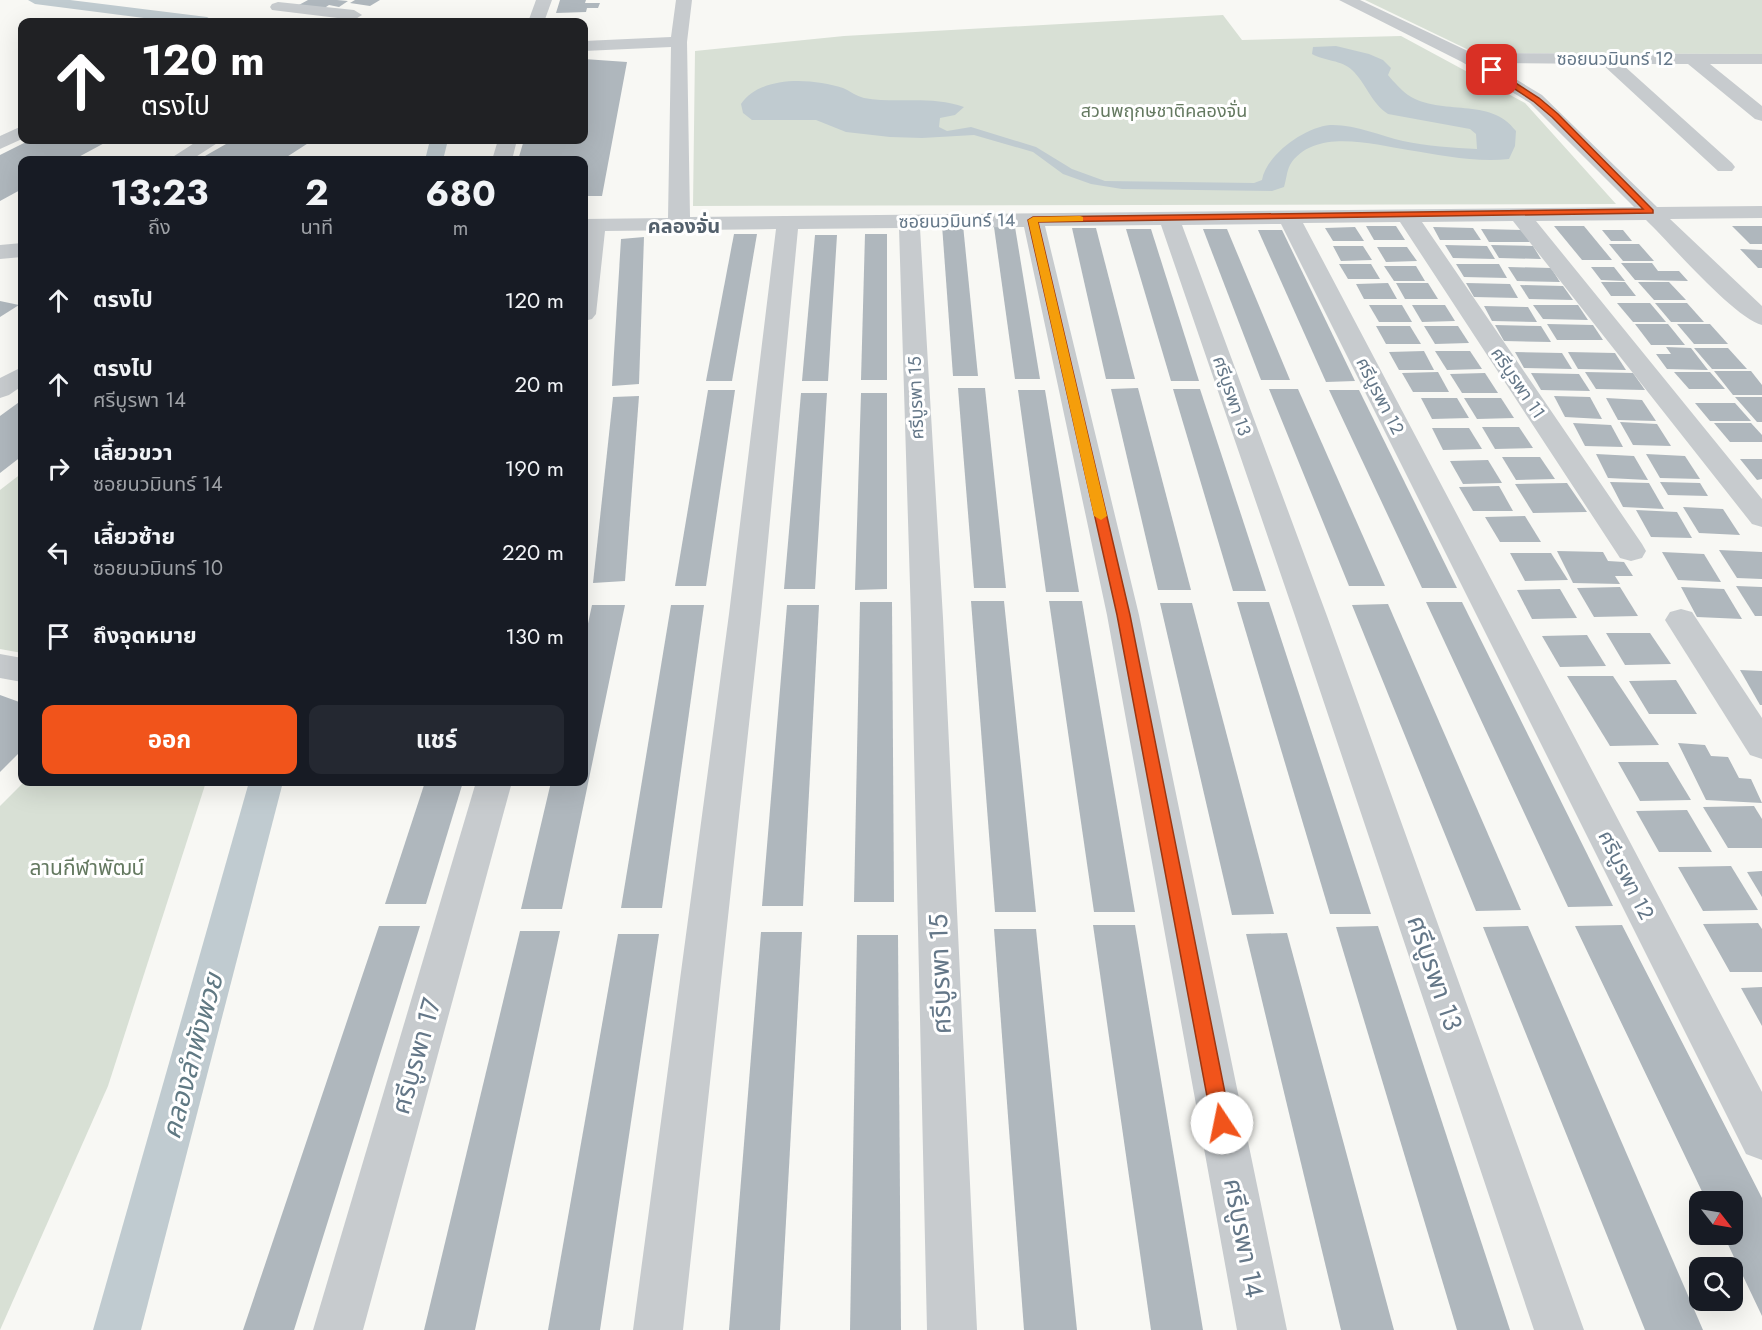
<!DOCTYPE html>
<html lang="th">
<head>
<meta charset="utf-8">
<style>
  :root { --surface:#171b24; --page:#242831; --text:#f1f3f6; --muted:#9ea1a6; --accent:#f1541b }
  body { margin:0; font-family:Jost,"Noto Sans Thai",sans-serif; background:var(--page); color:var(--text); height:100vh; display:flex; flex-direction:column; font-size:22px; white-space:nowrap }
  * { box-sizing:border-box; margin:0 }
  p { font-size:20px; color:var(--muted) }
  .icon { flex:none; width:33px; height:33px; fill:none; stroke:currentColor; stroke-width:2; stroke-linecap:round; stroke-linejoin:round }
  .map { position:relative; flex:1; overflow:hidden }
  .side { position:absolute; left:18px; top:156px; width:570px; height:630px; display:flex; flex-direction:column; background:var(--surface); border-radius:12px; box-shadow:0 6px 24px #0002 }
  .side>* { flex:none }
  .hud { position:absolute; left:18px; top:18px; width:570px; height:126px; border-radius:12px; box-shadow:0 6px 24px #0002; background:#202124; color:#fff; overflow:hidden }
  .needle { width:39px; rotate:121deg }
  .fabs { position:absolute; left:1689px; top:1191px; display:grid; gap:12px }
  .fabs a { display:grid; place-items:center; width:54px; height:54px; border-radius:12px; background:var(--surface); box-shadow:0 6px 24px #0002; font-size:30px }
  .pin { position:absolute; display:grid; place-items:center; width:51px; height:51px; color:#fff; margin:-26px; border-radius:12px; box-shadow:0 3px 9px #0006 }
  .me { position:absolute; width:66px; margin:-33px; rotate:349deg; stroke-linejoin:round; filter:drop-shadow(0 0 4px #0008) }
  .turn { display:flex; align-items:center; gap:21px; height:126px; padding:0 24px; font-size:27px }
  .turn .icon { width:78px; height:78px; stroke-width:2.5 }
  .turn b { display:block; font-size:42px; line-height:51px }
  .eta { display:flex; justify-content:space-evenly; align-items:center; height:102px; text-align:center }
  .eta b { font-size:36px; font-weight:700; line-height:42px }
  .button { display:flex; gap:12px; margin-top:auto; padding:12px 24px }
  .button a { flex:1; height:69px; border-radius:12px; background:var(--accent); color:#fff; font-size:24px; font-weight:700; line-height:69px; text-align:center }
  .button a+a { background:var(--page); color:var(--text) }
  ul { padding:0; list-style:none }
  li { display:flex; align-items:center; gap:18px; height:84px; padding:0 24px }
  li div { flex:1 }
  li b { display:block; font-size:22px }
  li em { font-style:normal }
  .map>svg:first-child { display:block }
  .green { fill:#d8e0d5 }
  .water { fill:#c0cbd0 }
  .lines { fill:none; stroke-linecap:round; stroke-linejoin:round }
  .canal { fill:#c0cbd0; fill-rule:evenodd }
  .building { fill:#afb7bd }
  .minor { fill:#c7cbce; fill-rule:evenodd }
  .route { fill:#f1541b; stroke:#9d3712; stroke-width:1.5 }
  .slow { fill:#f59e0b }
  .labels { text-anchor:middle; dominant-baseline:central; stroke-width:6; stroke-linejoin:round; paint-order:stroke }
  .far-street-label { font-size:18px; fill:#647788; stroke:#fff }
  .far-park-label { font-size:18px; fill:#647960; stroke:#fff }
  .far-quarter-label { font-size:20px; font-weight:bold; fill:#53606c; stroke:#fff }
  .park-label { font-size:21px; fill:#647960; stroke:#fff }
  .street-label { font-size:21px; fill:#647788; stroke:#fff }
  .near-street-label { font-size:26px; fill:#647788; stroke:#fff }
  .near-water-label { font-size:27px; font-style:italic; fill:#607983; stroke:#fff }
</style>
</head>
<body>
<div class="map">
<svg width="1762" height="1330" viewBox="0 0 1762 1330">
  <rect width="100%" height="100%" fill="#f8f8f4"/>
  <g class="green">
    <path d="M1365,0h397v54l-287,-1z"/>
    <path d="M1223,15l19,25 159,-4 124,67 91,101 -923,2 2,-155 149,-15z"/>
    <path d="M22,473v180l-22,-4v-159z"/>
    <path d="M24,782h182l-98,304 -108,244v-524z"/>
  </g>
  <path class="water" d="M1336,46l33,8 14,6 8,8 -3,7c6,7 13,15 20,20 34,22 82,1 108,36l-1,15 -6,13c-32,4 -69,-4 -101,-9 -34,-5 -94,-23 -118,15 -3,5 -4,16 -6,22l-12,4 -150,-2 -31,-5 -28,-10 -30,-22 -59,-17 -52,3 -32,-1 -44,-5 -30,-12h-64l-9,-7 -2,-9c20,-29 71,-26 102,-16 7,3 13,8 21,10 33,6 67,-3 100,9l-9,8 -15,3 -1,9 8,4 24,-4 65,20 36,22 33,12 149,2 8,-3c4,-25 43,-53 68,-55 24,-1 51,11 73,16 24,5 50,7 74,8l-1,-15 -6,-5 -82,-15c-17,-11 -22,-31 -36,-44 -10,-10 -28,-9 -40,-16l1,-7z"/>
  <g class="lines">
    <g class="canal">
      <path d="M28,0h42l137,17 8,5h-40l-140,-18z"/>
      <path d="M430,140h18l-5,20h-18z"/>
      <path d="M249,782h34l-142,548h-48z"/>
    </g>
  </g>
  <g class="building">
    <path d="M308,0h29l11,1 -9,6 -10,-2 -6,4 -26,-3z"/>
    <path d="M355,0h25l-10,6 -20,-3z"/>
    <path d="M560,0h26l-1,3h15l-2,5h-11l-1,4 -30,1z"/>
    <path d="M584,59l43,3 -25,134h-18v-36h-66l6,-20h60z"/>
    <path d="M30,140h80l-37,20h-51v29l-22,12v-46z"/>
    <path d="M233,140h80l-31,20h-84z"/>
    <path d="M942,225h21l15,151h-25z"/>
    <path d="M1366,226h30l9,14h-31z"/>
    <path d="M1554,226h30l28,34h-30z"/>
    <path d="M1732,226h30v18h-12z"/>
    <path d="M994,227h21l25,152h-25z"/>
    <path d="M1355,227l9,14h-31l-8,-13z"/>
    <path d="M1433,227l40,1 8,12h-41z"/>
    <path d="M1072,228h24l39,151h-29z"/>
    <path d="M1126,229h25l48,152h-28z"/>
    <path d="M1203,229h24l63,151h-29z"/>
    <path d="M1481,229l41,1 8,12h-41z"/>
    <path d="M1258,230h24l73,151 -29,1z"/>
    <path d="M1602,230h21l9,11h-21z"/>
    <path d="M734,234h23l-25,147h-26z"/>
    <path d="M865,234h22v146h-26z"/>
    <path d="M815,235h22l-9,146h-26z"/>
    <path d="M644,237l-5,147 -27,2 9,-147z"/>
    <path d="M1609,244h30l15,17h-31z"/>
    <path d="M1445,245l42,1 8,13 -42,-1z"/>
    <path d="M1491,245l42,1 8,13 -42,-1z"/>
    <path d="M1333,246h30l9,14 -31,1z"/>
    <path d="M1377,247h30l10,14 -31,1z"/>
    <path d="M1740,249l22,1v18h-4z"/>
    <path d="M1621,263h31l6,8h21l9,10 -53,-1z"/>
    <path d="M1339,264h32l9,15h-32z"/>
    <path d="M1456,264h43l8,14 -43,-1z"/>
    <path d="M1384,266h32l9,15h-31z"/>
    <path d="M1508,267l43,1 9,14 -43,-1z"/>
    <path d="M1591,267h23l11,14 -24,-1z"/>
    <path d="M1601,282h24l11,14h-25z"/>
    <path d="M1638,282h31l17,18h-32z"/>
    <path d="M1388,283l9,16h-33l-8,-15z"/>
    <path d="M1396,283h32l10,16h-33z"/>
    <path d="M1466,283l44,1 8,14 -44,-1z"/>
    <path d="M1520,285l43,1 10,14 -44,-1z"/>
    <path d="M0,301l19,4 -19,12z"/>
    <path d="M1617,303h33l16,19h-33z"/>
    <path d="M1655,303h32l17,19h-33z"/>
    <path d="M1369,305h33l10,17h-33z"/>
    <path d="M1412,305h33l10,16 -33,1z"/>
    <path d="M1533,305h45l10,15 -45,-1z"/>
    <path d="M1484,306l44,1 9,15 -45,-1z"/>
    <path d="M1547,324l46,1 10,15h-46z"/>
    <path d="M1635,324h33l17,21h-34z"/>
    <path d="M1677,324h33l18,20h-34z"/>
    <path d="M1495,325l46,1 10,16 -47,-1z"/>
    <path d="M1376,326h34l11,18h-35z"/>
    <path d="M1424,326h34l11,17 -34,1z"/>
    <path d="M1666,347l25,1 17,22 -41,-1 -11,-15h15z"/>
    <path d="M1694,348h34l19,21h-35z"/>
    <path d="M1424,351l10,19h-35l-10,-18z"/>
    <path d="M1435,351h35l12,18 -35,1z"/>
    <path d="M1515,352l47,1 10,16 -48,-1z"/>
    <path d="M1568,352l47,1 11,17 -48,-1z"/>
    <path d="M1714,371h37l11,14v10h-29z"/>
    <path d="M1438,372l11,20h-36l-11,-19z"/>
    <path d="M1585,372l48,1 12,17 -49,-1z"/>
    <path d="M1674,372h36l15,17h-36z"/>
    <path d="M1485,373l13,20h-36l-12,-19z"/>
    <path d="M1531,373l48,1 11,17 -49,-1z"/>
    <path d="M958,388h27l21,200h-32z"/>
    <path d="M1138,388l53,202h-33l-47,-201z"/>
    <path d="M1173,389h27l66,202h-33z"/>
    <path d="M1269,389h29l87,197h-36z"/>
    <path d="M708,390h27l-29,196h-31z"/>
    <path d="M1018,390h27l34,202h-33z"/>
    <path d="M1329,390h30l98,198h-35z"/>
    <path d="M801,393h26l-12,196h-31z"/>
    <path d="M861,393h26v196l-32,1z"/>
    <path d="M639,396l-14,185 -32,2 20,-186z"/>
    <path d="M1554,396l36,1 12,22 -37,-2z"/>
    <path d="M1735,397h27v25h-5z"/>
    <path d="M1421,398h36l12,20 -37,1z"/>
    <path d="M1464,398h37l13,20 -37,1z"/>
    <path d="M1606,398l36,2 14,21 -38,-1z"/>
    <path d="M22,400v56l-22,17v-57z"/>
    <path d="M1695,403h40l16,18h-41z"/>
    <path d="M1620,422l37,2 14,22 -38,-1z"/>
    <path d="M1573,423l38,2 12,22 -38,-1z"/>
    <path d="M1714,423h37l11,12v7h-32z"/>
    <path d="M1482,427h37l14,21 -38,1z"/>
    <path d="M1432,428h37l13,21 -39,1z"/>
    <path d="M1596,454l38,2 14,24 -40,-2z"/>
    <path d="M1646,454l39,2 15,23 -40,-1z"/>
    <path d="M1502,457h38l15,22 -39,1z"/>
    <path d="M1740,459h22v20l-5,1z"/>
    <path d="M1488,460l14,23 -39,1 -13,-23z"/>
    <path d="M1610,482l39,1 15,26 -41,-2z"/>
    <path d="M1660,482l40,1 8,13 -40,-1z"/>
    <path d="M1567,483l20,29 -54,1 -18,-29z"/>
    <path d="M1499,486l14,25h-40l-14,-24z"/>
    <path d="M1683,507l40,2 17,26 -41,-2z"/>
    <path d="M1636,510l41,2 15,26 -41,-1z"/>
    <path d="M1525,516l16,26h-41l-15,-25z"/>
    <path d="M1719,550l43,2v27l-25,-1z"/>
    <path d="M1557,551l46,1 5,9 16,1 9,14h-18l5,8 -47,-1z"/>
    <path d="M1662,552l42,2 17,28 -43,-2z"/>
    <path d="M1510,553h41l17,27 -43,1z"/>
    <path d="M1736,586l26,1v29h-7z"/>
    <path d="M1620,587l18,29 -44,1 -17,-29z"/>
    <path d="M1681,587l43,2 18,30 -45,-2z"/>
    <path d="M1560,589l17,29 -45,1 -15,-29z"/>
    <path d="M971,601h33l32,311h-41z"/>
    <path d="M1049,601h33l53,311h-41z"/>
    <path d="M860,602h32l2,300h-40z"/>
    <path d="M1237,602h32l102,312h-41z"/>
    <path d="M1426,602h36l151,304 -45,1z"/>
    <path d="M1160,603h32l82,311 -42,1z"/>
    <path d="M1388,604l133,306 -45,1 -124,-306z"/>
    <path d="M592,605h33l-63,304h-41l30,-127h33v-140z"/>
    <path d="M671,605h33l-42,303h-41z"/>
    <path d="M787,605h32l-16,301h-41z"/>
    <path d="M1606,633h44l21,31 -46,1z"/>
    <path d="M1587,635l19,31 -46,1 -18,-31z"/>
    <path d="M1740,670l22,1v34h-2z"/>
    <path d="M1567,676h46l46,69 -49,1z"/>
    <path d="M1676,680l21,34h-48l-20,-33z"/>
    <path d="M0,695l22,8v47l-22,22z"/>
    <path d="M1678,743l27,2 6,11 17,1 11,21 12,1 11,24 -56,-3z"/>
    <path d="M1618,762h50l23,38 -51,1z"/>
    <path d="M425,782h38l-37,122h-41z"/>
    <path d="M1754,806l8,13v29h-34l-25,-41z"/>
    <path d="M1687,810l25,42h-53l-23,-41z"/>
    <path d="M1731,866l27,44 -55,1 -25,-44z"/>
    <path d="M1762,871v26l-15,-25z"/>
    <path d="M1758,923l4,6v43h-32l-27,-48z"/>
    <path d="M1093,925h42l68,405h-52z"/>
    <path d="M1622,925l140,273v118l-39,-82h9v-32h-25l-132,-276z"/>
    <path d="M379,926h41l-126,404h-51z"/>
    <path d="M1378,926l132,404h-53l-121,-403z"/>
    <path d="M1528,926l175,404h-58l-162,-403z"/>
    <path d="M994,929h42l41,401h-53z"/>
    <path d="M520,931h40l-85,399h-51z"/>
    <path d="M761,932h41l-22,398h-51z"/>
    <path d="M1287,933l107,397h-53l-95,-396z"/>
    <path d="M618,934h41l-59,396h-52z"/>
    <path d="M857,935h41l3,395h-51z"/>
    <path d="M1762,987v39l-21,-38z"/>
  </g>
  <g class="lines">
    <g class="minor">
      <path d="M536,0h16l-8,22h-16z"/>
      <path d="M676,0h16l-5,42 3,175 944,-10 -104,-104 -68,-41 -123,-62h21l112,53 290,1v10h-52l52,42v15l-7,-2 -67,-55h-66l110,99 3,4 -3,4h-14l-116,-107 -113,-1 53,32 115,112 105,-1v12l-92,1 92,87v19c-28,-7 -92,-82 -116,-105l-110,1 226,278v28l-10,-3 -239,-303 -91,1 220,322 4,7 -4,7 -11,3 -11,-3 -220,-336 -97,1 459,869v68l-16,-6 -465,-930 -99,1 145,391 257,714h-50l-239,-714 -134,-391 -116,1 94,389 148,715h-50l-130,-715 -83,-388 -104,1 23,390 34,712h-50l-16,-712 -12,-390 -101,1 -37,385 -78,716h-50l96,-716 47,-385 -171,2 -9,83 -4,5 -8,2v-102l84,-1 3,-171 -87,4v-10l87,-4z"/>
      <path d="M278,2l76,8 8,5 -8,5 -82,-10 -2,-3 2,-3z"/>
      <path d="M22,126v13l-22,10v-13z"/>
      <path d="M199,140h23l-31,20h-23z"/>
      <path d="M498,140h19l-5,20h-20z"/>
      <path d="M22,243v14l-22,2v-14z"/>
      <path d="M22,367v19l-13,9 -9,3v-20z"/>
      <path d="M1681,609l11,3 70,106v41l-12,-4 -85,-135 5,-8z"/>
      <path d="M0,654l22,4v24l-22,-4z"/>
      <path d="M476,782h36l-149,548h-50z"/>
    </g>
  </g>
  <path class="route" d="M1489,69h5l45,29 19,16 95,96v3l-615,9 92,393 101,508 -3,6 -6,3 -7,-3 -3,-6 -95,-508 -89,-395 5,-3 610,-8 -91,-92 -19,-16 -44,-29z"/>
  <path class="slow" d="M1080,216l3,1v4l-45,1 69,294 -6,4 -7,-4 -66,-296 5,-3z"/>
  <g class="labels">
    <g class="far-street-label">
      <text x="1615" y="59">ซอยนวมินทร์ 12</text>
      <text transform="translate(957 221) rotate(-1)">ซอยนวมินทร์ 14</text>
      <text transform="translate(1518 383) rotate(56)">ศรีบูรพา 11</text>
      <text transform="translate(1232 396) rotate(71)">ศรีบูรพา 13</text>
      <text transform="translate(1380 396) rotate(63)">ศรีบูรพา 12</text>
      <text transform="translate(916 398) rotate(-92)">ศรีบูรพา 15</text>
    </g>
    <g class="far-park-label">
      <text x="1164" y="111">สวนพฤกษชาติคลองจั่น</text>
    </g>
    <g class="far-quarter-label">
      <text x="684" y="226">คลองจั่น</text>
    </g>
    <g class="park-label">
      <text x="87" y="868">ลานกีฬาพัฒน์</text>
    </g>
    <g class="street-label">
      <text transform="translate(1626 875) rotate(63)">ศรีบูรพา 12</text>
    </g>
    <g class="near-street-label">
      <text transform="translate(1435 973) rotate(71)">ศรีบูรพา 13</text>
      <text transform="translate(940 974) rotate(-92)">ศรีบูรพา 15</text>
      <text transform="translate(416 1056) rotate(-74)">ศรีบูรพา 17</text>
      <text transform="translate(1244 1238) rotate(79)">ศรีบูรพา 14</text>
    </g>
    <g class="near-water-label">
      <text transform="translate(192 1056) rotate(-75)">คลองลำพังพวย</text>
    </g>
  </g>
</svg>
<div class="fabs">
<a><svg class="needle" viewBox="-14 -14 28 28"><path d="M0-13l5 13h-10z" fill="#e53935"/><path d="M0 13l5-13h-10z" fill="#9ea1a6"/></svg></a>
<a><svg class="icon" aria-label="search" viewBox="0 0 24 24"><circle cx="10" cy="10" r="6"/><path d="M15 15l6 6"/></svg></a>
</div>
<div class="pin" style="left:1492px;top:70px;background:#d93025"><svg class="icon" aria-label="arrive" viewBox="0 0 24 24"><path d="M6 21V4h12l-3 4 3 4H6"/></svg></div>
<svg class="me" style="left:1222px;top:1123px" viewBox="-20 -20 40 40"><circle r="19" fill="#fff"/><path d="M0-13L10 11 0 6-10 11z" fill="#f1541b"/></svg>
<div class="hud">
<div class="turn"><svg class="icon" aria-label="ahead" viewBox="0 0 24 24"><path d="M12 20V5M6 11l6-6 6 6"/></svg><div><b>120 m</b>ตรงไป</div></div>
</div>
<section class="side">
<div class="eta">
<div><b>13:23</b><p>ถึง</p></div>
<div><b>2</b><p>นาที</p></div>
<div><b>680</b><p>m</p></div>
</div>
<ul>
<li><svg class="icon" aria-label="ahead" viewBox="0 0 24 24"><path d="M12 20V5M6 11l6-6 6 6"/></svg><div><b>ตรงไป</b></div><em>120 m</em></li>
<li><svg class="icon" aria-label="ahead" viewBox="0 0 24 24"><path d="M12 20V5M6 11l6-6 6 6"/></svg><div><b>ตรงไป</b><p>ศรีบูรพา 14</p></div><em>20 m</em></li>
<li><svg class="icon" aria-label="right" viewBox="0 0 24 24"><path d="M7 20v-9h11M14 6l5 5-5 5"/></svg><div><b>เลี้ยวขวา</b><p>ซอยนวมินทร์ 14</p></div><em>190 m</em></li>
<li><svg class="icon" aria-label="left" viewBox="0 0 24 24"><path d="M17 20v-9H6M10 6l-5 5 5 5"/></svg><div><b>เลี้ยวซ้าย</b><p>ซอยนวมินทร์ 10</p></div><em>220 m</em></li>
<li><svg class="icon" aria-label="arrive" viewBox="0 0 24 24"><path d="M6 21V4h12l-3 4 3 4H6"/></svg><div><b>ถึงจุดหมาย</b></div><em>130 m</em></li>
</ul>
<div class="button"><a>ออก</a><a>แชร์</a></div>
</section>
</div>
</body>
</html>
